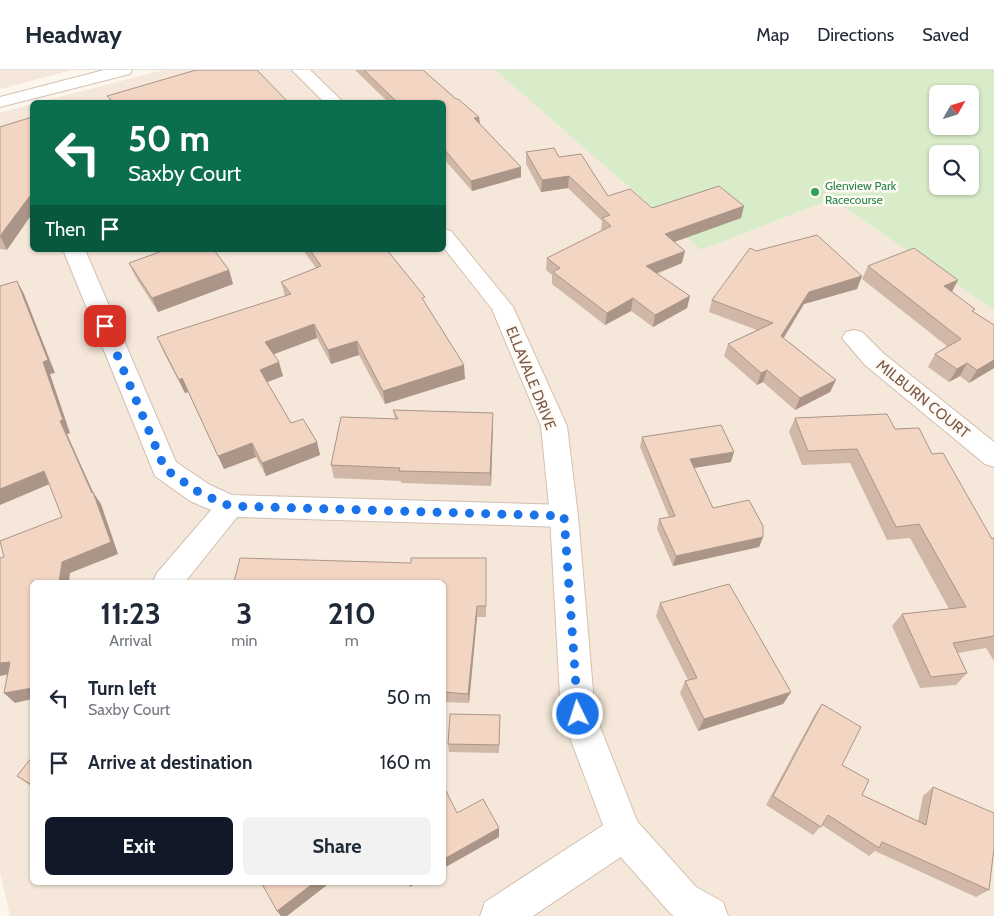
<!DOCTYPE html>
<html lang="en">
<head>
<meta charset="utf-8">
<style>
  :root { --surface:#fff; --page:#f2f2f3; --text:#1f2937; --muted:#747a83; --line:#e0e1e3; --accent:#111827 }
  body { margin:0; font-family:Cabin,sans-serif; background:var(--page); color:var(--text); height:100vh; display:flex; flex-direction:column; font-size:19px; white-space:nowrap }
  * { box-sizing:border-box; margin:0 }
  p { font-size:16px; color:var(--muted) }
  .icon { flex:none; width:28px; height:28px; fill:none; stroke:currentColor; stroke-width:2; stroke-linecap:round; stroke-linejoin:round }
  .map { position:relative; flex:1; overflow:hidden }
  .side { position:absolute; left:30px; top:510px; width:416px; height:305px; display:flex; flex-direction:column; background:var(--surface); border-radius:8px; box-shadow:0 1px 4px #0004 }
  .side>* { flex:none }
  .guide { position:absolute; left:30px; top:30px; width:416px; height:152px; border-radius:8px; box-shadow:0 1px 4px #0004; background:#0b6e4f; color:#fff; overflow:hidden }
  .needle { width:32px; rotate:51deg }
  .controls { position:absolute; left:929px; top:15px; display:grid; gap:10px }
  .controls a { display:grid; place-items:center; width:50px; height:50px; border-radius:8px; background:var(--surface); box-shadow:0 1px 4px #0004; font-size:25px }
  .pin { position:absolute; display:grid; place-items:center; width:42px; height:42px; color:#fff; margin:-21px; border-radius:10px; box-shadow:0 2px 8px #0006 }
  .me { position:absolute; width:55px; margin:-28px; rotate:356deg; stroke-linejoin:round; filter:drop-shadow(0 0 4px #0008) }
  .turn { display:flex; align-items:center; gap:18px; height:105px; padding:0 15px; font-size:22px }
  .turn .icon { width:65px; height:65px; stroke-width:2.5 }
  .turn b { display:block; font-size:35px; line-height:42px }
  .then { display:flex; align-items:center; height:48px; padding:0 15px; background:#0003; gap:10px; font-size:19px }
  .eta { display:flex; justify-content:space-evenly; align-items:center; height:85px; text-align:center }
  .eta b { font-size:30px; font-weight:700; line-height:35px }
  .primary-button { display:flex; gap:10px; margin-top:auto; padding:10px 15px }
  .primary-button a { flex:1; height:58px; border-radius:8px; background:var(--accent); color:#fff; font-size:20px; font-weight:700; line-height:58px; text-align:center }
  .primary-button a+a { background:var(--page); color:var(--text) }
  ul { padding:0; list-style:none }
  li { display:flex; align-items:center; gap:15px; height:65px; padding:0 15px }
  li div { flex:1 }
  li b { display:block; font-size:19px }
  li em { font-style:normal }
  header { display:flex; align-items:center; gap:30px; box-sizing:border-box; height:70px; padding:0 25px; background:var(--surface); border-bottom:1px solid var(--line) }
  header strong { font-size:24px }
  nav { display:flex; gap:28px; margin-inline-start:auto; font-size:18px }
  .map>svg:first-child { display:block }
  .residential { fill:#f5e8da; fill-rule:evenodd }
  .green { fill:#d8ecc9; fill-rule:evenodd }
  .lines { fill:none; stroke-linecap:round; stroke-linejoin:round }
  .street-casing { stroke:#d1beb0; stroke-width:2 }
  .secondary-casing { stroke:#d6c0b0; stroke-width:2 }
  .street { fill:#fff; fill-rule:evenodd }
  .secondary { fill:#fff; fill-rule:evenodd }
  .wall { fill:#d1b7a8 }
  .shaded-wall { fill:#aa9588 }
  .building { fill:#f3d5c3; stroke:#aa9588 }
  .route { stroke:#1a73e8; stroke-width:9; stroke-dasharray:0 16.2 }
  .leisure-dot { fill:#2e9e5b; stroke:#fffaf3; stroke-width:2 }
  .labels { text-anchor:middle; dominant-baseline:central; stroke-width:5; stroke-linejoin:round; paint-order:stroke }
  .far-leisure-label { font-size:12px; fill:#27864d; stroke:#fffaf3; text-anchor:start }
  .street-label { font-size:15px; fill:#7a5c4d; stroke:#fffaf3 }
</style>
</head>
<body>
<header>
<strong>Headway</strong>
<nav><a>Map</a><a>Directions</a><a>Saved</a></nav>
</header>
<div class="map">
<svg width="994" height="846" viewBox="0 0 994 846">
  <rect width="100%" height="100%" fill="#fdf6ec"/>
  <g class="residential">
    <path d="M0,0h72l-72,19z"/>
    <path d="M164,0h331l206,180 131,-51 162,111v606h-984l-10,-44v-759l32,-9v146h412v-148h-405zM32,512h412v300h-412z"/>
  </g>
  <path class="green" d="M495,0h499v240l-162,-111 -131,51zM938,24h32v32h-32zM938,84h32v32h-32z"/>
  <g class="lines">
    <g class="street-casing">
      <g id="street">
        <path d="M66,180h18l2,2 90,210 34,23 22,10 332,10 10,3 4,8 -4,8 -10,3 -327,-10 -52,65h-32l4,-9 54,-63 -21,-9 -35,-25 -91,-224z"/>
        <path d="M854,260l8,2 21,21 111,89v25l-9,-3 -120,-99 -23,-27 4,-6z"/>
        <path d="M624,745l13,5 5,13 -5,13 -104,70h-53l5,-14 126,-82z"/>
      </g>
    </g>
    <g class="secondary-casing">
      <g id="secondary">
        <path d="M104,0h28l-2,4 -130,33v-10z"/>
        <path d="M292,0h18l33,32h-19z"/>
        <path d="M444,159l7,2 62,76 54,119 11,90 17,198 42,107 59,66 27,15 5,14h-54l-4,-3 -59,-67 -5,-13 -45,-119 -11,-198 -9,-90 -49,-117 -48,-61z"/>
      </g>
    </g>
    <use href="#street" class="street"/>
    <use href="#secondary" class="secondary"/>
  </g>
  <g class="wall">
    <path d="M355,0h68l33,29 23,18 1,7 41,43v10l-49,14 -28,-32v-57h-56z"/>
    <path d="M0,57l7,123 -7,-1z"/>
    <path d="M526,82l33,5 49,39 44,12 89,10 -67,24 8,21 -25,11 33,22 -3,12 -34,19 -22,-16 -26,14 -53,-41v-9l-6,-5 1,-12 55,-27 -1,-1 1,-9 -34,-33 -27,4 -15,-28z"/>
    <path d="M163,180h51l15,20 4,14 -75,28 -23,-36 -6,-13 34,-12z"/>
    <path d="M303,180h84l39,54 39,75 -80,25 -26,-49 -28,9 -14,-26 -43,16 9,22 -16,6 24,41 26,19 3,13 -54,21 -10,-19 -32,12 -36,-77 -3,1 -22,-42 -6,-14 128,-41 -4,-14 35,-14z"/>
    <path d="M756,181l106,25 -5,13 -53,15 -20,34 52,42 -6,12 -35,18 -32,-28 -6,3 -33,-29 4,-12 29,-14 -48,-18 3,-12z"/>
    <path d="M868,196l90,14 -6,12 22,20 20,13v43l-25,15 -9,-7 -11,6 -21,-15 7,-13 12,-8 -85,-67z"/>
    <path d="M393,340l100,3 -2,73 -90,-3v-2l-67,-3 -3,-13 64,-46z"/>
    <path d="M795,348l100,11 37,25 60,85 2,-1v123l-8,-13 -28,5 9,20 -11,12 -36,3 -28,-62 10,-12 47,-5 -39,-71 -23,2 -37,-77 -48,2 -13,-33z"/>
    <path d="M642,367l89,25 -37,6 19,40 50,29 -4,10 -86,19 -16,-37 2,-10 10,-2 -29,-70z"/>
    <path d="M486,488v59h-9l-8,86 -25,-1v-120l-33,-19z"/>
    <path d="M660,533l131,89 -8,12 -85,27 -18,-38 5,-12 3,-1 -32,-64z"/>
    <path d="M822,634l20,61 20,30 56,26 5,-25 10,-9 56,103 -13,7 -101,-46 -6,5 -47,-31 -9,10 -47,-30 49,-91z"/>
    <path d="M500,645l-1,38 -50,-1 -1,-8z"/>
    <path d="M32,687v30l-15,-11z"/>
  </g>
  <g class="shaded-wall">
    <path d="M479,47l1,10 -6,-9z"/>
    <path d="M521,97v10l-49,14 -1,-10z"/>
    <path d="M569,106l-1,12 -27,4 1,-12z"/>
    <path d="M32,123v21l-25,36 -7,-14z"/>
    <path d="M744,136l-3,12 -78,28 2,-12z"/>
    <path d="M685,181l-3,12 -38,15 2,-12z"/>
    <path d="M229,200l4,14 -75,28 -6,-14z"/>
    <path d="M862,206l-5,13 -53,15 -27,44 4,-12 28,-44z"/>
    <path d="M958,210l-7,13 -7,-7z"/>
    <path d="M17,211l7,13 31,79 -5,1 20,59 -3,1 26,58 8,12 17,50 -48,19 -1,9h-10l3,-20 30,-69 -32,-72 -17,-59z"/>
    <path d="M690,226l-3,12 -34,19 2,-12z"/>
    <path d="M633,228l-2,13 -26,14 2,-12z"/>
    <path d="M314,254l3,14 -48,18 -4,-14z"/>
    <path d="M357,271l2,14 -28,9 -3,-14z"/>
    <path d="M994,290v8l-25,15 8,-13z"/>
    <path d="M279,292l4,14 -18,7 -5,-13z"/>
    <path d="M967,293l-7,13 -11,6 8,-13z"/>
    <path d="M464,295l1,14 -80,25 -2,-13z"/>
    <path d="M767,300l-4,12 -6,3 4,-12z"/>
    <path d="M182,308l6,14 -3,1 -6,-13z"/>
    <path d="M836,310l-6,12 -35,18 5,-12z"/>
    <path d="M493,343v13l-2,60 -1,-13z"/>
    <path d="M317,372l3,13 -54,21 -4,-13z"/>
    <path d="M252,373l4,14 -32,12 -6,-13z"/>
    <path d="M734,382l-3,10 -44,7 3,-10z"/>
    <path d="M44,401l8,12 -52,22v-16z"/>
    <path d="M763,467l-4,10 -86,19 3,-10z"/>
    <path d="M477,536v11l-8,86 -1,-9z"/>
    <path d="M10,592l10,10 -20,4v-13z"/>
    <path d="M32,618v11l-17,4 -11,-10z"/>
    <path d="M791,622l-8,12 -85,27 6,-12z"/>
    <path d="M499,758v9l-55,31v-9z"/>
    <path d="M315,812h16l-44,34h-6l-4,-5z"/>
    <path d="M409,812h9l-8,5z"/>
  </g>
  <g class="building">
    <path d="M196,0h61l30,31 -6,1h-181l11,-2 -4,-4z"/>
    <path d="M364,0h59l33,29h2l21,18 -5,1 47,49 -50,14 -27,-32v-47h-47z"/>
    <path d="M32,47v76l-32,43v-109z"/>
    <path d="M554,78l5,9 22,-3 27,42 22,-7 22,19 67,-22 25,20 -79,28 20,17 -39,15 44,30 -35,19 -22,-17 -26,15 -54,-41 7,-4 -13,-10 64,-32 -9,-8 8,-3 -41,-39 -27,4 -16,-28z"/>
    <path d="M817,165l45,41 -53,16 -28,44 55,44 -36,18 -33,-28 -6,3 -33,-29 45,-21 -61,-23 38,-52 6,3z"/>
    <path d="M914,178l44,32 -14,6 31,23 -3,2 22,14v35l-17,10 -10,-7 -10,6 -22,-15 26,-15 -93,-73z"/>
    <path d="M165,180h49l15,20 -77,28 -23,-35z"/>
    <path d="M310,180h77l38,47 -3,1 42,67 -81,26 -26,-50 -29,9 -14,-26 -49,18 14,20 -19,8 31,53 12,-4 14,23 -55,21 -10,-20 -34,13 -36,-78 -3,2 -22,-43 134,-43 -10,-12 40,-16z"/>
    <path d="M17,211l31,79 -5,2 20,58 -3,1 32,72 1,-1 18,50 -49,20 -3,20h-27v106l-28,5 6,-31 -10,1v-105l4,-1 -4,-16 62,-24 -18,-46 -44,18v-203z"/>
    <path d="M393,340l100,3 -3,60 -91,-2 1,-3 -69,-3 10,-48 57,2z"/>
    <path d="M887,344l8,15 24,-1 13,26 11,-1 49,86 2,-1v98l-41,7 14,30 -36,4 -29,-63 64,-7 -47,-83 -23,3 -39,-78 -49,2 -13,-33z"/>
    <path d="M721,355l13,27 -44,7 23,49 36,-8 14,26v11l-87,19 -17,-37 16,-3 -33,-79z"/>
    <path d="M240,488l171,5v-5h75v48h-9l-9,88 -24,-2v-110h-210z"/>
    <path d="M729,514l62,108 -87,27 -19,-38 12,-3 -37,-75z"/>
    <path d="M822,634l39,23 -19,38 27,15 -7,15 64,30 7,-38 61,26v35l-5,42 -107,-48 -3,6 -51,-33 -7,12 -48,-31z"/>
    <path d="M450,644l50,1 -1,30 -51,-1z"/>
    <path d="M32,687v28l-15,-9z"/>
    <path d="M444,717l13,26 26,-14 16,29 -55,31z"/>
    <path d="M261,812h54l-38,29z"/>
  </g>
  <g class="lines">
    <path class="route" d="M105,256l60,143 35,24 30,13 334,10 14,198"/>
  </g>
  <circle class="leisure-dot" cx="815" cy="122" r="5"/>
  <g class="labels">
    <g class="far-leisure-label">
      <text x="825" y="115">Glenview Park<tspan x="825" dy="14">Racecourse</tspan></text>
    </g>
    <g class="street-label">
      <text transform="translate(531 308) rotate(68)">ELLAVALE DRIVE</text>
      <text transform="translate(923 329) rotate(39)">MILBURN COURT</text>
    </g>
  </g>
</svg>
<div class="controls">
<a><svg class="needle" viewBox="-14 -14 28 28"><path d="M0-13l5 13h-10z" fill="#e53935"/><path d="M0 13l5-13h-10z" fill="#747a83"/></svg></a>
<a><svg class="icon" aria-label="search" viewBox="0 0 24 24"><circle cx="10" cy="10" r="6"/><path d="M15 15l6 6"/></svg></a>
</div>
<div class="pin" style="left:105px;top:256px;background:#d93025"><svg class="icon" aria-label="arrive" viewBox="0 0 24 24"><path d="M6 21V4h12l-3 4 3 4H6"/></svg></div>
<svg class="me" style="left:578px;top:644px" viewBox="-20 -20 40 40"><circle r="17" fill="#1a73e8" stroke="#fff" stroke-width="3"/><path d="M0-11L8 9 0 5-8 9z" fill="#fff"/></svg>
<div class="guide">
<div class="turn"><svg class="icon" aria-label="left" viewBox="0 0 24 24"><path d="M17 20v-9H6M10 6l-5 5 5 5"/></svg><div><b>50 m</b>Saxby Court</div></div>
<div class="then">Then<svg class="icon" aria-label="arrive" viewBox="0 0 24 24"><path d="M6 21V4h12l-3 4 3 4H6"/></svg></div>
</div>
<section class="side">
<div class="eta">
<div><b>11:23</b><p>Arrival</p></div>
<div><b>3</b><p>min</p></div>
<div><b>210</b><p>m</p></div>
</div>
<ul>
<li><svg class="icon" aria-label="left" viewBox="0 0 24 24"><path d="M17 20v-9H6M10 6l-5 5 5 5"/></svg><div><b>Turn left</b><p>Saxby Court</p></div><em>50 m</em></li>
<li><svg class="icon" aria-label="arrive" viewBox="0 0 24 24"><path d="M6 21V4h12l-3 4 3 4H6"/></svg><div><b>Arrive at destination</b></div><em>160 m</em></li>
</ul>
<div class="primary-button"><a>Exit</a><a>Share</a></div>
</section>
</div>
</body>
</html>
